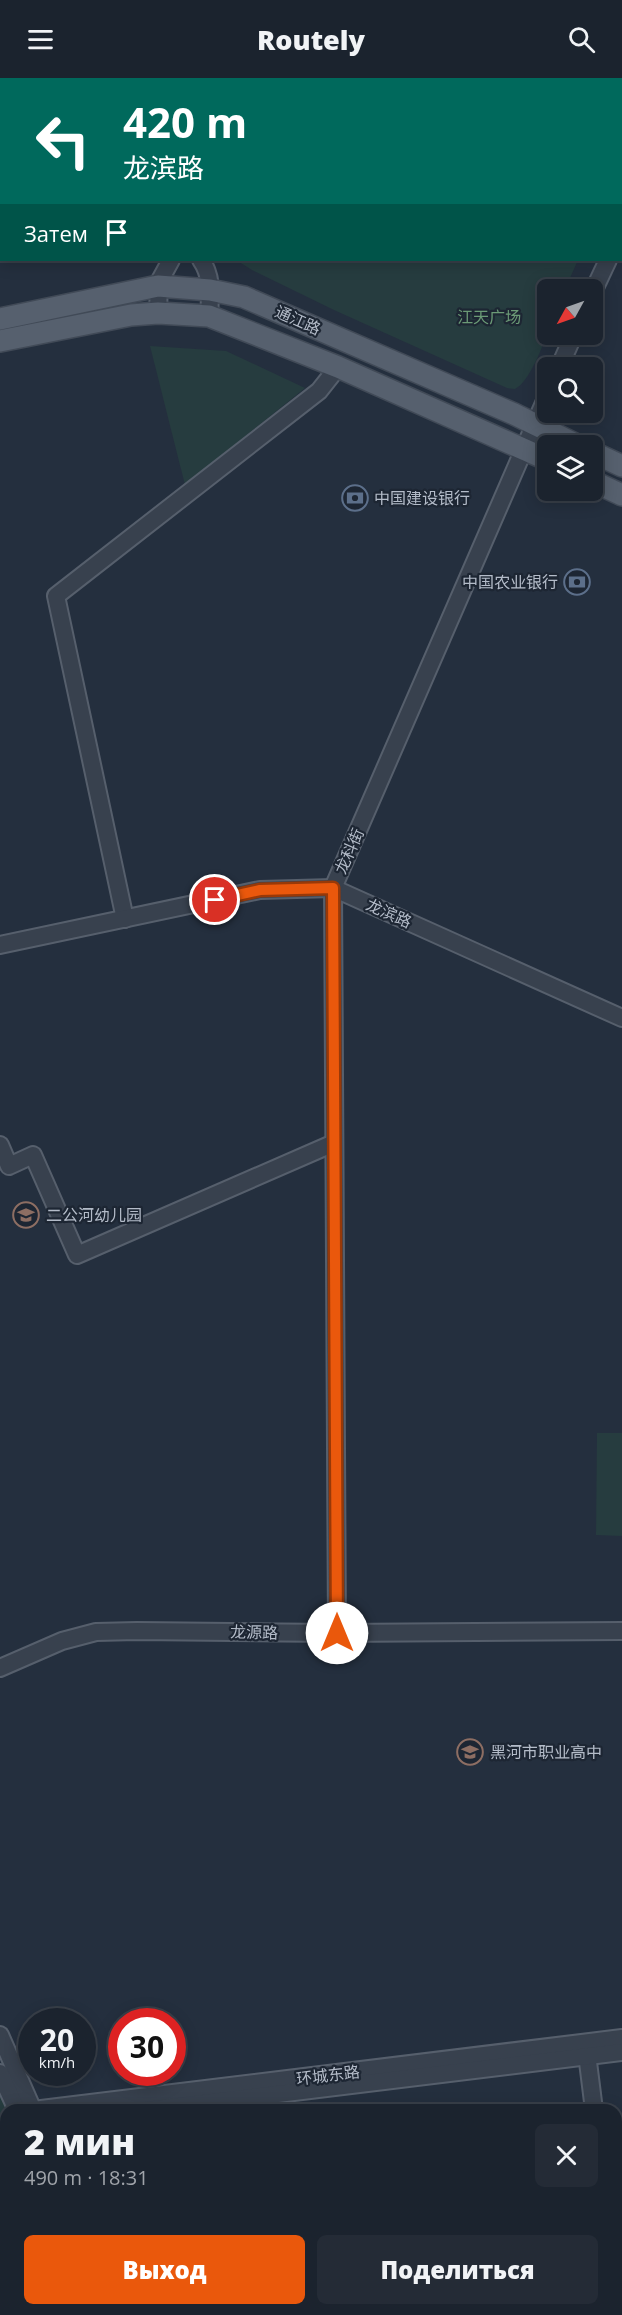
<!DOCTYPE html>
<html lang="ru">
<head>
<meta charset="utf-8">
<style>
  :root { --surface:#1b232e; --page:#242b36; --text:#f1f3f6; --muted:#a0a4aa; --line:#39404a; --accent:#ea580c }
  body { margin:0; font-family:"Open Sans","Noto Sans SC",sans-serif; background:var(--page); color:var(--text); height:100vh; display:flex; flex-direction:column; font-size:22px; white-space:nowrap }
  * { box-sizing:border-box; margin:0 }
  p { font-size:20px; color:var(--muted) }
  .icon { flex:none; width:33px; height:33px; fill:none; stroke:currentColor; stroke-width:2; stroke-linecap:round; stroke-linejoin:round }
  .map { position:relative; flex:1; overflow:hidden }
  .panel { position:absolute; left:0px; top:2026px; width:622px; height:212px; display:flex; flex-direction:column; background:var(--surface); border-radius:18px 18px 0 0; box-shadow:0 3px 15px #0003,0 0 0 2px var(--line) }
  .panel>* { flex:none }
  .hud { position:absolute; left:0px; top:0px; width:622px; height:183px; box-shadow:0 3px 15px #0003,0 0 0 2px var(--line); background:#00695c; color:#fff; overflow:hidden }
  .needle { width:39px; rotate:230deg }
  .buttons { position:absolute; left:537px; top:201px; display:grid; gap:12px }
  .buttons a { display:grid; place-items:center; width:66px; height:66px; border-radius:9px; background:var(--surface); box-shadow:0 3px 15px #0003,0 0 0 2px var(--line); font-size:30px }
  .speed { position:absolute; left:18px; top:1930px; display:flex; gap:12px; font-size:30px; font-weight:700; text-align:center }
  .speed>* { display:grid; place-content:center; width:78px; height:78px; border-radius:50%; background:var(--surface); box-shadow:0 3px 15px #0003,0 0 0 2px var(--line); line-height:1 }
  .speed small { font-size:15px; font-weight:400 }
  .speed .limit { border:9px solid #d22; background:#fff; color:#111 }
  .pin { position:absolute; display:grid; place-items:center; width:51px; height:51px; color:#fff; margin:-26px; border:3px solid #fff; border-radius:50%; box-shadow:0 2px 6px #0007 }
  .me { position:absolute; width:66px; margin:-33px; rotate:0deg; stroke-linejoin:round; filter:drop-shadow(0 0 4px #0008) }
  .turn { display:flex; align-items:center; gap:21px; height:126px; padding:0 24px; font-size:27px }
  .turn .icon { width:78px; height:78px; stroke-width:2.5 }
  .turn b { display:block; font-size:42px; line-height:51px }
  .then { display:flex; align-items:center; height:57px; padding:0 24px; background:#0003; gap:12px; font-size:22px }
  .round { display:grid; place-items:center; flex:none; width:63px; height:63px; border-radius:9px; background:var(--page) }
  .headline { display:flex; align-items:center; justify-content:space-between; height:102px; padding:0 24px }
  h1 { font-size:36px; font-weight:800; line-height:45px }
  .button { display:flex; gap:12px; margin-top:auto; padding:12px 24px }
  .button a { flex:1; height:69px; border-radius:9px; background:var(--accent); color:#fff; font-size:24px; font-weight:800; line-height:69px; text-align:center }
  .button a+a { background:var(--page); color:var(--text) }
  header { display:flex; justify-content:space-between; align-items:center; height:78px; padding:0 24px; background:var(--surface); font-size:27px; font-weight:800 }
  .map>svg:first-child { display:block }
  .green { fill:#263c3f }
  .lines { fill:none; stroke-linecap:round; stroke-linejoin:round }
  .minor-casing { stroke:#565f6c; stroke-width:20 }
  .major-casing { stroke:#414a57; stroke-width:24 }
  .minor { stroke:#38414e; stroke-width:16 }
  .major { stroke:#56606e; stroke-width:21 }
  .route-casing { stroke:#983908; stroke-width:15 }
  .route { stroke:#ea580c; stroke-width:10 }
  .labels { text-anchor:middle; dominant-baseline:central; stroke-width:4.5; stroke-linejoin:round; paint-order:stroke }
  .park-label { font-size:16px; fill:#6b9a76; stroke:#1d2633 }
  .street-label { font-size:16px; fill:#b4bcc9; stroke:#1d2633 }
  .poi-label { font-size:16px; fill:#b4bcc9; stroke:#1d2633; text-anchor:start }
</style>
</head>
<body>
<header><svg class="icon" aria-label="menu" viewBox="0 0 24 24"><path d="M4 6h16M4 12h16M4 18h16"/></svg>Routely<svg class="icon" aria-label="search" viewBox="0 0 24 24"><circle cx="10" cy="10" r="6"/><path d="M15 15l6 6"/></svg></header>
<div class="map">
<svg width="622" height="2237" viewBox="0 0 622 2237">
  <rect width="100%" height="100%" fill="#242f3e"/>
  <g class="green">
    <path d="M236,182h342l-13,29 -17,1c0,13 2,30 -1,42 -4,15 -18,50 -32,57l-8,-1 -173,-78 -82,-40z"/>
    <path d="M150,268l76,5 79,37 -120,97z"/>
    <path d="M597,1355h25v103l-26,-1z"/>
    <path d="M0,2017l7,15 -1,200h109l3,5h-118z"/>
  </g>
  <g class="lines">
    <g class="minor-casing">
      <g id="minor">
        <path d="M147,0v2"/>
        <path d="M621,140l1,-3"/>
        <path d="M201,182c12,17 9,36 8,56"/>
        <path d="M592,216l16,-34"/>
        <path d="M158,235l1,-31 12,-22"/>
        <path d="M559,290l15,-34"/>
        <path d="M125,841l-69,-323 263,-205 19,-24"/>
        <path d="M0,867l260,-55 73,-2 289,130"/>
        <path d="M0,1067l9,21 24,-11 44,100 257,-112"/>
        <path d="M337,1555l-4,-745 215,-494"/>
        <path d="M0,1590l62,-27 34,-9 41,-1 200,2 285,-2"/>
        <path d="M0,1957l33,75"/>
        <path d="M586,1968l8,64"/>
        <path d="M0,1995l17,37"/>
        <path d="M33,2032l589,-72"/>
        <path d="M146,2032l476,-58"/>
        <path d="M616,2128l6,-1"/>
        <path d="M129,2232l3,5"/>
        <path d="M144,2232l3,5"/>
        <path d="M616,2232l1,5"/>
      </g>
    </g>
    <g class="major-casing">
      <g id="major">
        <path d="M0,241l158,-33 52,4 34,7 270,117 65,32"/>
        <path d="M0,263l131,-26 27,-2 51,3 129,51 210,93"/>
        <path d="M592,374l30,14"/>
        <path d="M592,403l30,14"/>
      </g>
    </g>
    <use href="#minor" class="minor"/>
    <use href="#major" class="major"/>
  </g>
  <g class="lines">
    <g class="route-casing">
      <path id="route" d="M215,822l45,-10 73,-2 4,745"/>
    </g>
    <use href="#route" class="route"/>
  </g>
  <defs>
    <g id="bank-ring" transform="scale(1.35)"><circle r="9.5" fill="#1d2633" stroke="#5c6f8a" stroke-width="1.5"/><path d="M-6-4H6V4H-6ZM0-2.3a2.3 2.3 0 1 0 0 4.6a2.3 2.3 0 1 0 0-4.6Z" fill="#5c6f8a"/></g>
    <g id="school-ring" transform="scale(1.35)"><circle r="9.5" fill="#1d2633" stroke="#8d6e63" stroke-width="1.5"/><path d="M0-5L7-2L0 1L-7-2ZM-4 1L0 2.5L4 1V4Q0 6-4 4Z" fill="#8d6e63"/></g>
  </defs>
  <g fill-rule="evenodd">
    <use href="#bank-ring" x="355" y="420"/>
    <use href="#bank-ring" x="577" y="504"/>
    <use href="#school-ring" x="26" y="1137"/>
    <use href="#school-ring" x="470" y="1674"/>
  </g>
  <g class="labels">
    <g class="park-label">
      <text x="489" y="239">江天广场</text>
    </g>
    <g class="street-label">
      <text transform="translate(298 242) rotate(24)">通江路</text>
      <text transform="translate(349 773) rotate(-66)">龙科街</text>
      <text transform="translate(389 835) rotate(24)">龙滨路</text>
      <text transform="translate(254 1554) rotate(1)">龙源路</text>
      <text transform="translate(328 1997) rotate(-7)">环城东路</text>
    </g>
    <g class="poi-label">
      <text x="374" y="420">中国建设银行</text>
      <text x="558" y="504" text-anchor="end">中国农业银行</text>
      <text x="46" y="1137">二公河幼儿园</text>
      <text x="490" y="1674">黑河市职业高中</text>
    </g>
  </g>
</svg>
<div class="buttons">
<a><svg class="needle" viewBox="-14 -14 28 28"><path d="M0-13l5 13h-10z" fill="#e53935"/><path d="M0 13l5-13h-10z" fill="#a0a4aa"/></svg></a>
<a><svg class="icon" aria-label="search" viewBox="0 0 24 24"><circle cx="10" cy="10" r="6"/><path d="M15 15l6 6"/></svg></a>
<a><svg class="icon" aria-label="layers" viewBox="0 0 24 24"><path d="M12 4l9 5-9 5-9-5zM3 14l9 5 9-5"/></svg></a>
</div>
<div class="speed"><div>20<small>km/h</small></div><div class="limit">30</div></div>
<div class="pin" style="left:215px;top:822px;background:#d93025"><svg class="icon" aria-label="arrive" viewBox="0 0 24 24"><path d="M6 21V4h12l-3 4 3 4H6"/></svg></div>
<svg class="me" style="left:337px;top:1555px" viewBox="-20 -20 40 40"><circle r="19" fill="#fff"/><path d="M0-13L10 11 0 6-10 11z" fill="#ea580c"/></svg>
<div class="hud">
<div class="turn"><svg class="icon" aria-label="left" viewBox="0 0 24 24"><path d="M17 20v-9H6M10 6l-5 5 5 5"/></svg><div><b>420 m</b>龙滨路</div></div>
<div class="then">Затем<svg class="icon" aria-label="arrive" viewBox="0 0 24 24"><path d="M6 21V4h12l-3 4 3 4H6"/></svg></div>
</div>
<section class="panel">
<div class="headline"><div><h1>2 мин</h1><p>490 m · 18:31</p></div><a class="round"><svg class="icon" aria-label="close" viewBox="0 0 24 24"><path d="M6 6l12 12M18 6L6 18"/></svg></a></div>
<div class="button"><a>Выход</a><a>Поделиться</a></div>
</section>
</div>
</body>
</html>
